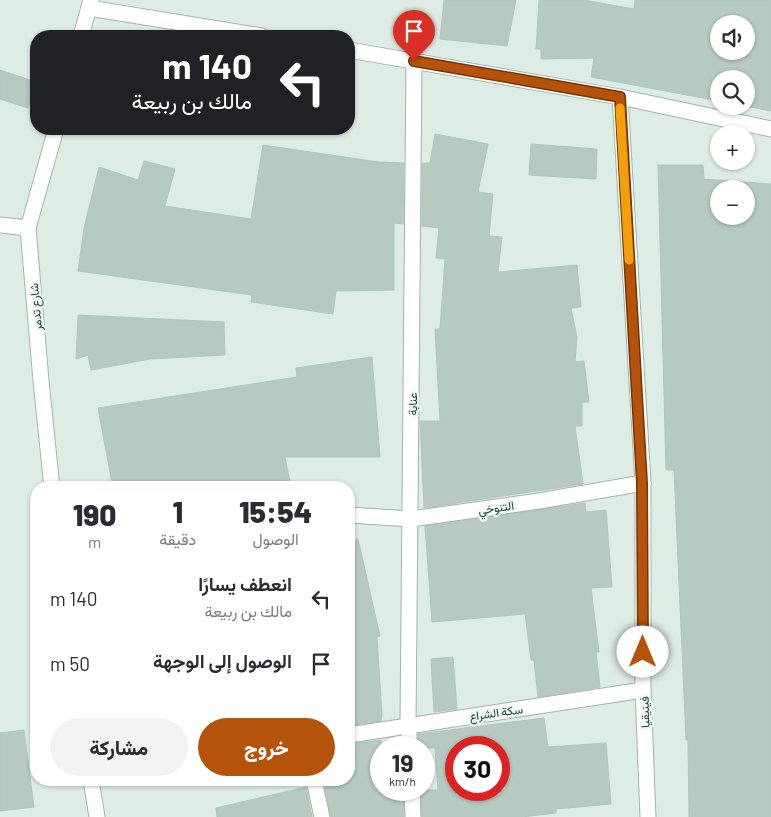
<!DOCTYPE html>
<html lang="ar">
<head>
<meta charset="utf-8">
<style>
  :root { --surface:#fff; --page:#f2f2f3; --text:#2b2b33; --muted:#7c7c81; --accent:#b45309 }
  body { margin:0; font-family:Barlow,Vazirmatn,sans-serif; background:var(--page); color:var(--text); direction:rtl; height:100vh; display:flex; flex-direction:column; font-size:19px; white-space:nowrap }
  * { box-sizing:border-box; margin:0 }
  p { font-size:16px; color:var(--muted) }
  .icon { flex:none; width:28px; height:28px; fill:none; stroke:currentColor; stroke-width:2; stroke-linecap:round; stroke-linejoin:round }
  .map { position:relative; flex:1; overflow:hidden; direction:ltr }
  .drawer { position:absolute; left:30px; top:481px; width:325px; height:305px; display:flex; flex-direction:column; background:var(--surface); border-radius:20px; box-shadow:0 1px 4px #0004; direction:rtl }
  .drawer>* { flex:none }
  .guide { position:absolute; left:30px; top:30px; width:325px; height:105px; border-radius:20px; box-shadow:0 1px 4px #0004; direction:rtl; background:#202124; color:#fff; overflow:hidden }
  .fabs { position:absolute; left:710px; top:15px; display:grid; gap:10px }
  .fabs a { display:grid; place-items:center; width:45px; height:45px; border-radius:50%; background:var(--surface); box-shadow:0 1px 4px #0004; font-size:25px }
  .speed { position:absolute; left:370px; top:736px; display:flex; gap:10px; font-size:25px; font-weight:700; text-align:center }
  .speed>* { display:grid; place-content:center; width:65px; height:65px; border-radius:50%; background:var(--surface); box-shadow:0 1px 4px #0004; line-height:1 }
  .speed small { font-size:12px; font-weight:400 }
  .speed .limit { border:8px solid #d22; background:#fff; color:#111 }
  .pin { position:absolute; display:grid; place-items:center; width:42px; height:42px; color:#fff; margin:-51px -21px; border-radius:50% 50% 50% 0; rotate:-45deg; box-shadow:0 0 5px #0007 }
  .pin .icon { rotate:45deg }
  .me { position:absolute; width:55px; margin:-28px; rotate:0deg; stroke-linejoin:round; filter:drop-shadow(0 0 4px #0008) }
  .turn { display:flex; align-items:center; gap:18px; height:105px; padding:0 20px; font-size:22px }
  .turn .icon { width:65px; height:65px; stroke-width:2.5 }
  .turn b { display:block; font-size:35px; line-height:42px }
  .eta { display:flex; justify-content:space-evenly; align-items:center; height:85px; text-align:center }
  .eta b { font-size:30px; font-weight:800; line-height:35px }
  .button { display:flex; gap:10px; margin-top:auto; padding:10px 20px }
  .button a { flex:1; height:58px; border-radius:30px; background:var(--accent); color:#fff; font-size:20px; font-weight:800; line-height:58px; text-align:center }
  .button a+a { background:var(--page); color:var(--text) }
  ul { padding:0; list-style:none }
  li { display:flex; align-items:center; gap:15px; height:65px; padding:0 20px }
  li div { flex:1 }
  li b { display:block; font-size:19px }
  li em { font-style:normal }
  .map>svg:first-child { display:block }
  .building { fill:#b6cac1; stroke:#b0c6bd; fill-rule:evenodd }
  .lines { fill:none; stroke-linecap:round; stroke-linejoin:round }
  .street-casing { stroke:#a0b4ad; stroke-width:17 }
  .secondary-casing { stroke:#9bb9ae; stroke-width:17 }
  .street { stroke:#fff; stroke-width:15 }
  .secondary { stroke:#fff; stroke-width:15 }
  .route-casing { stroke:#753606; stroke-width:12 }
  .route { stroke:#b45309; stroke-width:9 }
  .slow { stroke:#f59e0b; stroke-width:9 }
  .labels { text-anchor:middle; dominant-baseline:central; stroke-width:4.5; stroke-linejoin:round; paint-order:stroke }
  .street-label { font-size:12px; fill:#1d3d35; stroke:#eff8f3 }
</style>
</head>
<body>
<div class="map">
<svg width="771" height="817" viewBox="0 0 771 817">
  <rect width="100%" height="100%" fill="#deece6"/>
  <g class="building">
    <path d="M444,0h72l-9,46 -67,-7z"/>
    <path d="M539,0h45l50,9 1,-9h136v111l-26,-5 1,-27h-27v22l-128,-24 3,-19 -53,1v-10h-5zM719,24h27v27h-27z"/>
    <path d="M0,70l36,12 -8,26 -28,-9z"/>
    <path d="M435,134l53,10 -10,48 15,2 -4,42 13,1 -4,35 79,-7 4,42 -10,1 6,29 -2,25 9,-1 5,41h-7v24h-7l8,58 -159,24 -4,-87h20l-5,-92h5l5,-70 -9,-1 3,-30 -17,-2v-63h8z"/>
    <path d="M531,144l66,5 -1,30 -67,-4z"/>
    <path d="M263,145l115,17 26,1 -1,61 -9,-1v67l-58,1 -3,23 -82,-12 1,-7 -174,-24 6,-43 15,-61 39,13 6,-19 31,8 -10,37 86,13z"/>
    <path d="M658,165h45l1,14 67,5v633h-82l-1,-77h-2l-12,-270h-8zM719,189h27v27h-27z"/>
    <path d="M78,315l146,7 1,33 -75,4 -59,11 -3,-15 -12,4z"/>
    <path d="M372,357l8,100h-95l6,31h-178l-15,-80 199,-31 -1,-9z"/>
    <path d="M585,503l1,9 20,-2 6,77 -21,1 8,64h-3l4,35 -62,10 -4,-37h-3l-6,-46 -93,8 -7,-96z"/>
    <path d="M358,539l22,97 -3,1 5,78 -1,6 -32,5v-186z"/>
    <path d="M453,657l4,52 -23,3 -3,-53z"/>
    <path d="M544,718l4,29 58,-4 5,61 -55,5v4l-34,4h-100l-1,-27h17l-3,-42h-16l-1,-14zM456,748h45l5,42h-50z"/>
    <path d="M24,730l10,77 -34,4v-78z"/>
    <path d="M381,740v50h22l1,27h-73l-7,-34 14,-3h11v-36z"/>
    <path d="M306,787l6,30h-95l-1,-9z"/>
  </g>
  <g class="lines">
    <g class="street-casing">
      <g id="street">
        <path d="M89,8l173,28"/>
        <path d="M349,50l271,47 151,32"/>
        <path d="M620,97l23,386v207l5,127"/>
        <path d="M0,225l28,3"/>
        <path d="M349,515l62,4 128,-18 104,-18"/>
        <path d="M349,735l294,-45"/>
        <path d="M410,748l-2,-23 6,-664"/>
        <path d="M314,780l8,37"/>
        <path d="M412,790l1,27"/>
      </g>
    </g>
    <g class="secondary-casing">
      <g id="secondary">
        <path d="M81,36l10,-36"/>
        <path d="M52,488l-11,-107 -13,-153 28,-99"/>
        <path d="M91,780l6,37"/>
      </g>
    </g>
    <use href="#street" class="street"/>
    <use href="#secondary" class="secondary"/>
  </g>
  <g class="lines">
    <g class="route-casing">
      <path id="route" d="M414,61l206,36 22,386 1,169"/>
    </g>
    <use href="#route" class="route"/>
    <path class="slow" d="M620,108l9,152"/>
  </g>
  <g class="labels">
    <g class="street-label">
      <text transform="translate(35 307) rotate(-95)">شارع تدمر</text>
      <text transform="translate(412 404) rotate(-90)">عنابة</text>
      <text transform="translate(496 507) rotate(-8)">التنوخي</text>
      <text transform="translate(496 712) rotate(-8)">سكة الشراع</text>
      <text transform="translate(644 712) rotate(-92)">فينيقيا</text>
    </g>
  </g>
</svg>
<div class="fabs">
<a><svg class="icon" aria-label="sound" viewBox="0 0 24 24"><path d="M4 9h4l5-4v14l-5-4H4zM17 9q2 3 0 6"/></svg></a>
<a><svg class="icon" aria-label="search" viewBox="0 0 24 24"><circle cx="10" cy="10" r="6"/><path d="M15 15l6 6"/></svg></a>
<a>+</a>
<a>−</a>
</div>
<div class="speed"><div>19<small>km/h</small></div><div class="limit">30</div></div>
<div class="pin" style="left:414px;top:61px;background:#d93025"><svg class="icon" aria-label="arrive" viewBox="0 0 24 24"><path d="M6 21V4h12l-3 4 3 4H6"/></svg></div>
<svg class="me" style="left:643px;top:652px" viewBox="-20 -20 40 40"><circle r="19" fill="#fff"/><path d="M0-13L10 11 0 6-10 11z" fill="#b45309"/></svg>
<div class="guide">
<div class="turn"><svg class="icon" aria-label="left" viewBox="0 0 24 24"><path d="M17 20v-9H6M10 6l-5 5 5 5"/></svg><div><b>140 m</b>مالك بن ربيعة</div></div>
</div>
<section class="drawer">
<div class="eta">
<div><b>15:54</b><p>الوصول</p></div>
<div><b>1</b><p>دقيقة</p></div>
<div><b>190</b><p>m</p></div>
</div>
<ul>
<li><svg class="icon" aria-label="left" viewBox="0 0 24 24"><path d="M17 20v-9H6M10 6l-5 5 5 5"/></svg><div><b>انعطف يسارًا</b><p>مالك بن ربيعة</p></div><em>140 m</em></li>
<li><svg class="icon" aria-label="arrive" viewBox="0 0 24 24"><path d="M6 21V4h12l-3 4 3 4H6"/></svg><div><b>الوصول إلى الوجهة</b></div><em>50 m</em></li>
</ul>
<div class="button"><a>خروج</a><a>مشاركة</a></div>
</section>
</div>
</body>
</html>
